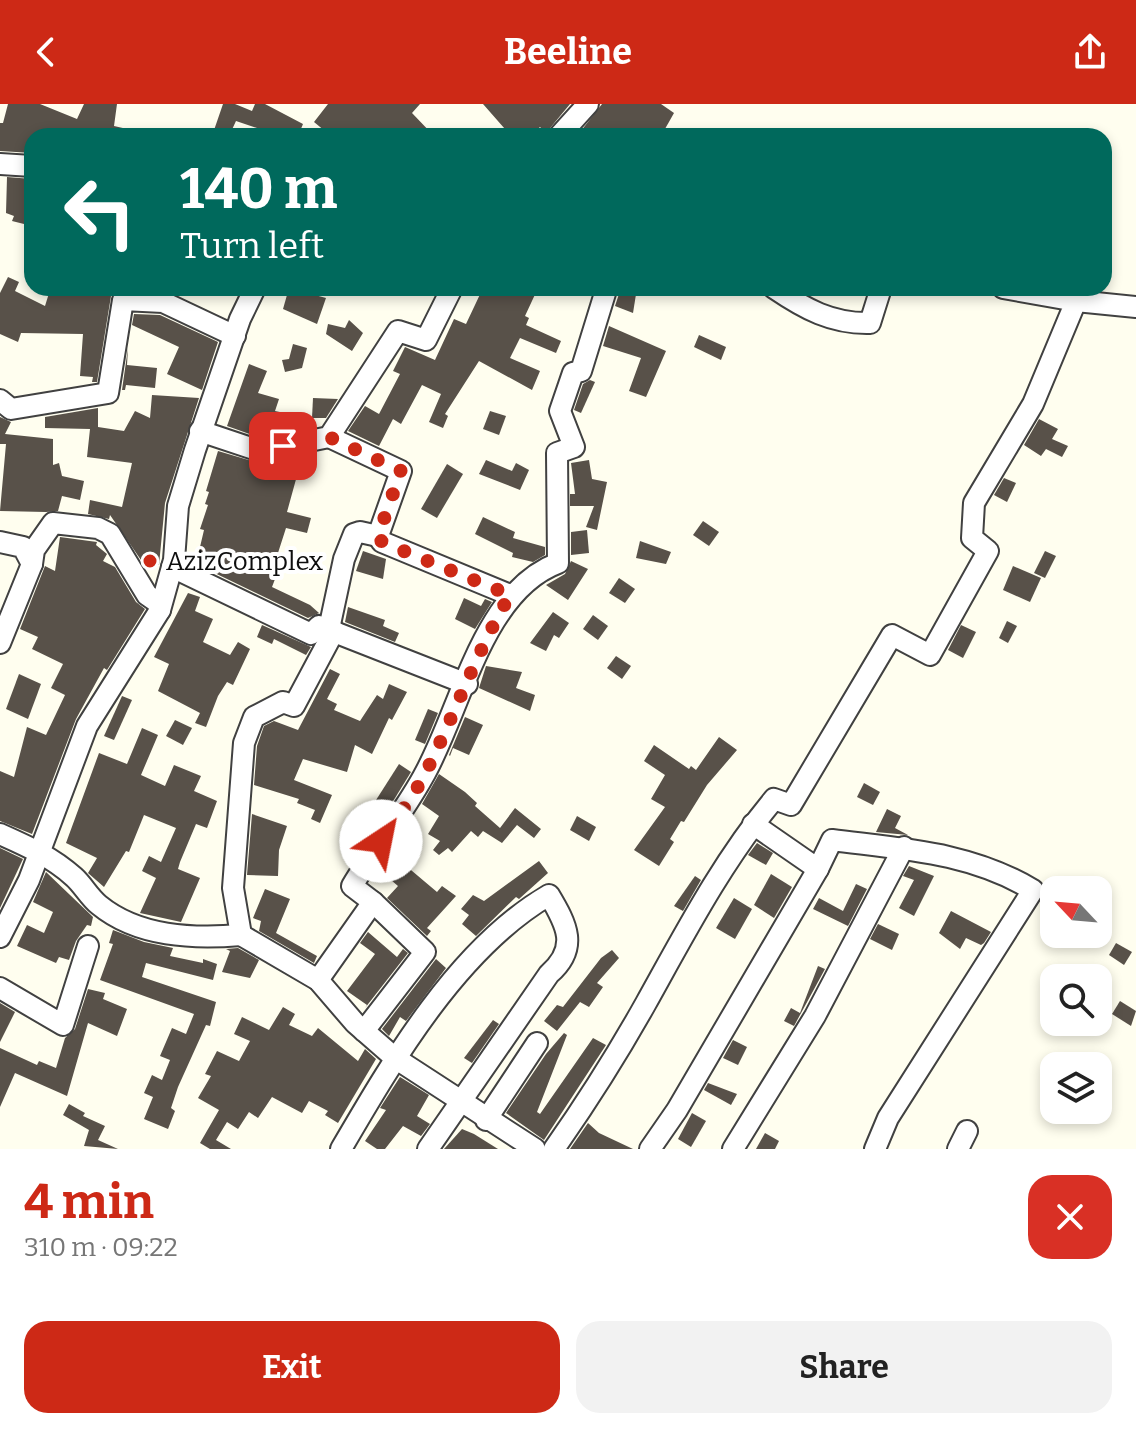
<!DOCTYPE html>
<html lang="en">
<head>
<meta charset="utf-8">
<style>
  :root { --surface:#fff; --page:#f2f2f2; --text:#222; --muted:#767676; --accent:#cd2916 }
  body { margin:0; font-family:Bitter,serif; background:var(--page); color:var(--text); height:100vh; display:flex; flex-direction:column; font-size:30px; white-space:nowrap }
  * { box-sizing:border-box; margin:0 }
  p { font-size:26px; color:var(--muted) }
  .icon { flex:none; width:44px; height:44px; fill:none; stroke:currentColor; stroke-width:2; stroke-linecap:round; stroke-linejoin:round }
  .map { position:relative; height:1045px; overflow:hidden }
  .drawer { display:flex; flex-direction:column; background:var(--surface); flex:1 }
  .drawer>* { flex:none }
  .top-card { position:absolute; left:24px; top:24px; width:1088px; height:168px; border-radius:24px; box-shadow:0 4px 12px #0003; background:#00695c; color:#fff; overflow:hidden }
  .needle { width:52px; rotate:296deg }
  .controls { position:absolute; left:1040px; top:772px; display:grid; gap:16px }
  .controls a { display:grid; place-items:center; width:72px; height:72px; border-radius:16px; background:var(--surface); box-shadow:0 4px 12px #0003; font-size:40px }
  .pin { position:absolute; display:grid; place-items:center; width:68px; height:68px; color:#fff; margin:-34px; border-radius:16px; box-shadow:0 4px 12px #0006 }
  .me { position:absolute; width:88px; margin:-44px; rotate:34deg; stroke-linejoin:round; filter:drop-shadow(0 0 6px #0008) }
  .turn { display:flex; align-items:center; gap:28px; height:168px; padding:0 24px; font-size:36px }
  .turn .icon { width:104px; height:104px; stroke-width:2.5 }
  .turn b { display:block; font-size:56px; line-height:68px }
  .round { display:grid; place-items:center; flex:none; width:84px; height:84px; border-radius:24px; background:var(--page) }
  .summary { display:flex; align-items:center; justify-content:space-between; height:136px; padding:0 24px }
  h1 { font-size:48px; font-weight:700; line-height:60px; color:var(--accent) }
  .primary-button { display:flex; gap:16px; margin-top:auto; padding:16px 24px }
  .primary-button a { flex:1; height:92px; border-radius:24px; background:var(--accent); color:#fff; font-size:32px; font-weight:700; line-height:92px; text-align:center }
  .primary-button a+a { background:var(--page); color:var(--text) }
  header { display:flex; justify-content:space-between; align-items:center; height:104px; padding:0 24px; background:var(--accent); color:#fff; font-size:36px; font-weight:700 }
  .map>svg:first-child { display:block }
  .building { fill:#585149 }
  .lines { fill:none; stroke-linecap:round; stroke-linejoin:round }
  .minor-casing { stroke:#414141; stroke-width:24 }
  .minor { stroke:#fff; stroke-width:20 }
  .route { stroke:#cd2916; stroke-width:14; stroke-dasharray:0 25.2 }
  .poi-dot { fill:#cd2916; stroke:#fff; stroke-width:3 }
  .labels { text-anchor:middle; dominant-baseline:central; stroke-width:8; stroke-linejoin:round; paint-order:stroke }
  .poi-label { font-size:26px; fill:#0e0e0e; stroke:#fff; text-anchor:start }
</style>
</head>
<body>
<header><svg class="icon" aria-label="back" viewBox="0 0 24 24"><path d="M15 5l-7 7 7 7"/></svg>Beeline<svg class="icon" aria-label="share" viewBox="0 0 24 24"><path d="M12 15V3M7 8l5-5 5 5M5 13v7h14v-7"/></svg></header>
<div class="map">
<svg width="1136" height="1045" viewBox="0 0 1136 1045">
  <rect width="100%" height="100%" fill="#fffeef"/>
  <g class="building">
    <path d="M8,0h32l37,15 7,-15h33l-3,22 22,5v5h-104v17l-32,-2v-28h3z"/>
    <path d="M223,0h12l17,7 3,-7h10l38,20 -5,12h-17l-45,-15 -7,15h-17z"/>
    <path d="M328,0h92l-8,9 22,23h-103l-17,-14z"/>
    <path d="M483,0h87l-24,29 -6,-6 -10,9h-19z"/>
    <path d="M602,0h59l13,9 -13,23h-84z"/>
    <path d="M7,73l25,2v47l-20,-5 2,-5 -8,-3z"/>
    <path d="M8,173l11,5 -4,9 30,15 5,-16 61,6 -14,86h-5l1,-5 -13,-1 3,-42 -62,-1 -3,9 -18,-8v-41z"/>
    <path d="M289,184l37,10 -9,26 -34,-15z"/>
    <path d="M483,184h55l-13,28 4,2 -3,7 35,16 -5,12 -36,-15 -10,20 30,13 -8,19 -53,-29 -34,53 3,2 -5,12 -14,-6 12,-28 -19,-9 -21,39 -8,-5 -14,27 -31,-15 17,-25 14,8 21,-40 -7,-3 12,-24 30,13 19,-41 12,5z"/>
    <path d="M621,184h16l-4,25 -18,-7z"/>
    <path d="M134,210l26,1 58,27 -16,48 -35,-16 12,-27 -47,-22z"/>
    <path d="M349,216l14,13 -11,18 -26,-17 2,-10 17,4z"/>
    <path d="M609,222l57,25 -20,46 -17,-6 12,-33 -38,-12z"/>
    <path d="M699,231l27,12 -5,13 -27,-13z"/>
    <path d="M293,240l14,4 -5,20 -17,4 -3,-12 7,-1z"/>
    <path d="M128,244l-1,17 30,3 -2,20 -29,-3 -1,5h-3z"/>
    <path d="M249,260l18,7 -9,22 21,6 -4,12 19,4 -4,17 -29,6 -34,-12z"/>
    <path d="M590,276l5,2 -14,31 -7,-3 9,-26z"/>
    <path d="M152,291l47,3 -34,105 -6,62 -18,-5 -31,-45 -1,4 -21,-5 2,-14 32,7 10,-44 -45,-6 3,-28 -45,-1v-11l53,-9v19l26,4 11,-20 15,7z"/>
    <path d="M313,294l25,1 -12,19h-14z"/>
    <path d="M490,307l16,5 -7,19 -16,-6z"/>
    <path d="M0,313l11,5 -6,12 48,5v26l6,-2 3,13 22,5 -4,19 -18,-4 -4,15 -12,1 -46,-1 6,-67h-6z"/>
    <path d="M1039,315l19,10 -6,10 16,7 -6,11 -16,-8 -5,7 -17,-11z"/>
    <path d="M218,347l44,13 54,-11 -3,21 -15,-2 -11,40 24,6 -4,15 -21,-5 -9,28 6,2 -11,29 38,18 9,8 -11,5 -112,-54 8,-34 -4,-1 8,-24 -3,-1 4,-12 -3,-1z"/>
    <path d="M486,356l26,11 4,-8 13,7 -9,20 -41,-16z"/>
    <path d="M589,356l3,19 15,3 -10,48 -11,-3 8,-21h-24v-12h5l-4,-31z"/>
    <path d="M447,360l16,10 -26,44 -16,-9z"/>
    <path d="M1004,374l12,5 -9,19 -13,-7z"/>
    <path d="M483,413l32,15 -2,6 32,9v8l-12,7 -21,-5 1,-4 -38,-19z"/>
    <path d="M703,417l16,11 -10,14 -16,-11z"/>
    <path d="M587,426l2,23 -18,2v-23z"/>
    <path d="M60,433l37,5 -1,3 11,9 -4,7 12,6 21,35 9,7 -38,61 -3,-2 -28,51 -44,115 -32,-13v-50l14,6 13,-50 19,8 19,-40 -14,-7 12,-24 -31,-15 6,-12 -18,-8 25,-63 10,5z"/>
    <path d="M640,437l31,11 -5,12 -30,-6z"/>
    <path d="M363,447l23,8 -3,20 -27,-8z"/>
    <path d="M1045,447l11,5 -11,22 -11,-5z"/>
    <path d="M571,457l17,8 -20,31 -22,-15 19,-11z"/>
    <path d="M1013,462l28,12 -11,24 -27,-12z"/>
    <path d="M619,474l16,11 -10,14 -16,-10z"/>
    <path d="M188,489l12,4 -5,14 18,8 -10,23 27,13 8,-13 12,7 -17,36 -6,-3 -9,14 -12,31 -11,-4 5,-10 -42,-22 11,-27 -15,-7z"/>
    <path d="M464,494l17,8 4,-7 7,3 -17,27 -20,-10z"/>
    <path d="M348,503l37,13 -2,6 16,7 -4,9 -50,-20z"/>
    <path d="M553,508l16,11 -10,15 -5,-3 -8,16 -16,-8z"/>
    <path d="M593,511l15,11 -10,14 -15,-11z"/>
    <path d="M1007,517l10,5 -9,17 -9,-5z"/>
    <path d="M262,521l49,22 -5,8 -32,-16 -2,5 -15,-7z"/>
    <path d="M961,521l15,7 -13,26 -15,-8z"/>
    <path d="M616,552l15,10 -9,13 -15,-11z"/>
    <path d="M486,562l36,6 -6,16 19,7 -5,16 -51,-23z"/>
    <path d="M330,565l10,5 -13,25 10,5 -3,6 26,11 17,-26 6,4 6,-15 18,8 -15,28 -3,-2 -17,36 -17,-9 -8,27 -44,-13 -9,21 38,15 -12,28 -9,-4 4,-9 -18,-7 2,-4 -45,-14 3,-39 7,-20 10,-5 24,9z"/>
    <path d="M19,570l22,10 -13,35 -22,-10z"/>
    <path d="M122,592l10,4 -18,40 -10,-4z"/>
    <path d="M428,605l10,4 -13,31 -10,-4z"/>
    <path d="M465,613l18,8 -14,30 -16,-7 -3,8 -1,-1z"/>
    <path d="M175,616l17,8 -9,17 -17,-9z"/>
    <path d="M142,624l16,7 -17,40 24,11 9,-21 27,11 -7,15 23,10 -10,27 -11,-4 -16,38 -2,7 22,9 -19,44 -41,-9 16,-35 -14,-7 7,-15 12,6 15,-34 -32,-13 -15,37 -3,-1 -22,36 -16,-14 9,-15 -31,-15 33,-90 28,11z"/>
    <path d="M719,633l18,13 -30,35 -23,37 -3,-1 -11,18 4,3 -15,24 -25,-16 31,-43 -14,-8 14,-24 -21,-14 10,-16 35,24 2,-3 5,4z"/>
    <path d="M399,660l12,8 -16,26 -28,41 -12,-6z"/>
    <path d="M439,670l26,18 12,11 -2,3 25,22 15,-20 26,21 -7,9 -17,-13 -15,18 -19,-12 -5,6 -7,-6 -19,21 -4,-4 -9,7 -6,-5 7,-9 -12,-7 11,-18 -17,-12z"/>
    <path d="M864,679l16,9 -7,13 -16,-8z"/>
    <path d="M887,705l14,7 -6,12 13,7 -32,-3z"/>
    <path d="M252,710l35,12 -8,24 -1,26 -31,-1z"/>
    <path d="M577,712l19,11 -7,14 -19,-11z"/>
    <path d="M757,739l16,10 -7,12 -18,-10z"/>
    <path d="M0,744l23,11 -23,49z"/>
    <path d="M392,745l17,9 -4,7 32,27 5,-6 14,10 -29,32 4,3 -4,5 -40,-38 11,-12 -20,-17z"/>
    <path d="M539,757l9,12 -29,26 -3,-2 -40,39 -14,-12 7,-9 -8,-6 12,-14 11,6z"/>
    <path d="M909,762l25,10 -20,40 -15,-8 15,-28 -11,-4z"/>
    <path d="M46,768l47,45 -2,9 -4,-1 -11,16 -7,19 -10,-3 -3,6 -39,-17 10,-21 17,8 9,-21 -20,-10z"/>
    <path d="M771,770l21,13 -18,31 -20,-13z"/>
    <path d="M695,772l6,4 -18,31 -9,-5z"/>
    <path d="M856,780l11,5 -19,37 -35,-17 6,-11 24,13z"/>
    <path d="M265,785l25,10 -14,34 41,23 -3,7 -55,-32 2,-10 -8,-3z"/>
    <path d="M734,794l18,11 -17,30 -19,-11z"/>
    <path d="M951,807l40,21 -7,11 -3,2 -15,-7 -6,11 -21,-16z"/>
    <path d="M878,820l21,10 -7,16 -22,-11z"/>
    <path d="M113,826l31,12 29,6 -3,8 33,7v-4l14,5 -4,16 -67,-17 -4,14 74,25 -6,24 -4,-1 -28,62 -7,21 4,3 -7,18 -24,-10 9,-22 -9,-4 8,-18 10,5 8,-20 -10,-4 12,-28 14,6 8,-20 -94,-34 13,-36 -4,-1z"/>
    <path d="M368,828l29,25 6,-8 5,4 -43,55 2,-3 -20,-14 28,-37 -15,-11z"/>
    <path d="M1116,839l16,9 -8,13 -15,-10z"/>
    <path d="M238,844l21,12 -9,18 -28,-6 8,-21 -4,-2z"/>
    <path d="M612,846l7,8 -22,25 6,4 -14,20 -9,-5 -23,29 -13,-10 13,-16 6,2 38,-49z"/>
    <path d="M436,855l10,9 -40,53 -6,-4 -11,19 -7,-7z"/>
    <path d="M818,862l7,3 -31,57 -10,-5 7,-13 9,5z"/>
    <path d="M88,885l17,4 -2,6 24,10 -10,27 -29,-13 -21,73 -52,-23 -15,34v-59l37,17 2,-4 17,7 9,-30 10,-9z"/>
    <path d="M1120,897l16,10 -5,15 -19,-12z"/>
    <path d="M0,899l15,9 -15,30z"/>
    <path d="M283,903l12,7 -6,11 23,11 6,-8 40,33 7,-12 11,10 -38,64 -13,-8 3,-4 -19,-10 -7,12 -30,-16 -14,21 -9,-6 -11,17 -11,-7 -11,18 15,9h-21l-10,-6 19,-33 -21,-12 13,-22 -6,-2 12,-23 22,10 11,-20 -16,-7 8,-17 27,13z"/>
    <path d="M493,916l6,4 -27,39 -8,-5z"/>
    <path d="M564,929l3,2 -30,77 3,2 53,-76 13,7 -62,95 -38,-27 40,-59z"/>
    <path d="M733,936l14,7 -9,18 -15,-7z"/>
    <path d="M400,973l29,18 -12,21 13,8 -9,12 -18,-10 -18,23h-8l-12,-8 21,-31 -6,-2z"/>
    <path d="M708,979l29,11 -6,11 -27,-15z"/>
    <path d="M69,1000l16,9 -2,3 22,10 -7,14 20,9 -34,-3 5,-16 -26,-15z"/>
    <path d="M692,1009l14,8 -15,26 -13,-8z"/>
    <path d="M588,1019l11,10 34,16h-63z"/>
    <path d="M462,1025l12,5 24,15h-54z"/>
    <path d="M765,1029l14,8 -4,8h-19z"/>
  </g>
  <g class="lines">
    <g class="minor-casing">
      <g id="minor">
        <path d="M559,32l29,-32"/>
        <path d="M0,60l32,2"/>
        <path d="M774,184c31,21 58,36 96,35l11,-35"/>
        <path d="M1076,197l60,6"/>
        <path d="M0,296l11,9 97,-16 15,-93 40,2 72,34"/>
        <path d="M200,327l60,20 69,-14 69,-106 28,9 26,-52"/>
        <path d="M329,333l72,34 -23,65 4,6 128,53"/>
        <path d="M0,438l23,5 9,17"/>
        <path d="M172,463l139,67 8,-8 148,58"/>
        <path d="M329,525l15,-70 10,-25 6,-2 18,4"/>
        <path d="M334,527l-40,75 -11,-4 -29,15 -10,26 -11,145 8,47 77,45 37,43 40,35 140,91"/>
        <path d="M0,539l32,-79 2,-14 19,-27 45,5 12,6 37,61 10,7 3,8"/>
        <path d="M753,720l65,45 14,-29c70,9 138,12 201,50l-145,228 -13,31"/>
        <path d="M0,730c27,12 52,23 74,43 9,8 15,20 25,28 39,32 94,34 142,30"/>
        <path d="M0,833l29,-57 58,-154 73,-116 14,-50 4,-54 17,-56 45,-131 15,-31"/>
        <path d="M318,876l55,-78 -21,-16c22,-37 50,-71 71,-109 38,-66 58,-185 135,-214l-1,-110 17,-6 -14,-36 13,-38 8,-2 25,-81 -3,-2"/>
        <path d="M0,884l63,37 25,-79"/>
        <path d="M364,927l61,-79 -52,-50"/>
        <path d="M486,1016l51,-77"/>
        <path d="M341,1045c52,-89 117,-201 208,-254 18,30 30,53 0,79l-121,175"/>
        <path d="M554,1045c33,-47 64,-96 92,-146 39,-70 77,-143 128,-204l17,6 101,-170 38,20 58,-104 -16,-13 2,-35 59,-99 43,-103 -73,-13"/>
        <path d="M650,1045l27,-39 141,-241"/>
        <path d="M733,1045l82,-133 89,-169"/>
        <path d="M958,1045l9,-18"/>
      </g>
    </g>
    <use href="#minor" class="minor"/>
  </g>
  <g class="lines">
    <path class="route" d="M283,342l46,-9 72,34 -23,65 4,6 128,53c-34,58 -55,119 -85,179 -12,23 -29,45 -44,67"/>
  </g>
  <circle class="poi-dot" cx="150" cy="457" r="8"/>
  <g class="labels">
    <g class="poi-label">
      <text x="166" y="457">AzizComplex</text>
    </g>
  </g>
</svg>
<div class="controls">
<a><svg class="needle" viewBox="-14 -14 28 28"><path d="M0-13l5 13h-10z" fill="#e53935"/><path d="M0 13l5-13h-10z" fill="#767676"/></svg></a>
<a><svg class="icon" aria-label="search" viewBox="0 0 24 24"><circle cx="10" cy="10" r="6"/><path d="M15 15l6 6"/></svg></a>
<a><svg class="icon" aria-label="layers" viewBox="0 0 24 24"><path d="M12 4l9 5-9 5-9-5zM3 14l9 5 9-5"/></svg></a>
</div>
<div class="pin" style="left:283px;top:342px;background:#d93025"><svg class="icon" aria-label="arrive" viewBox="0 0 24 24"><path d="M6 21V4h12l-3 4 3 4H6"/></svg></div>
<svg class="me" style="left:381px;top:737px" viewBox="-20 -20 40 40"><circle r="19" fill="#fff"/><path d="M0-13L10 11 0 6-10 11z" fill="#cd2916"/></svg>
<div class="top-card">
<div class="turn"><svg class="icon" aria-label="left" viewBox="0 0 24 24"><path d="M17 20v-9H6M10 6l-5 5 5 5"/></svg><div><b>140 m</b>Turn left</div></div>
</div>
</div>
<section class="drawer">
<div class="summary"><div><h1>4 min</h1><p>310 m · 09:22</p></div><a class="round" style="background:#d93025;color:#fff"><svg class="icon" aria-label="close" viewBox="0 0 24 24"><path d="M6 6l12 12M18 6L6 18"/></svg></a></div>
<div class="primary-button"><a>Exit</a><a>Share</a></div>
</section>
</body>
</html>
